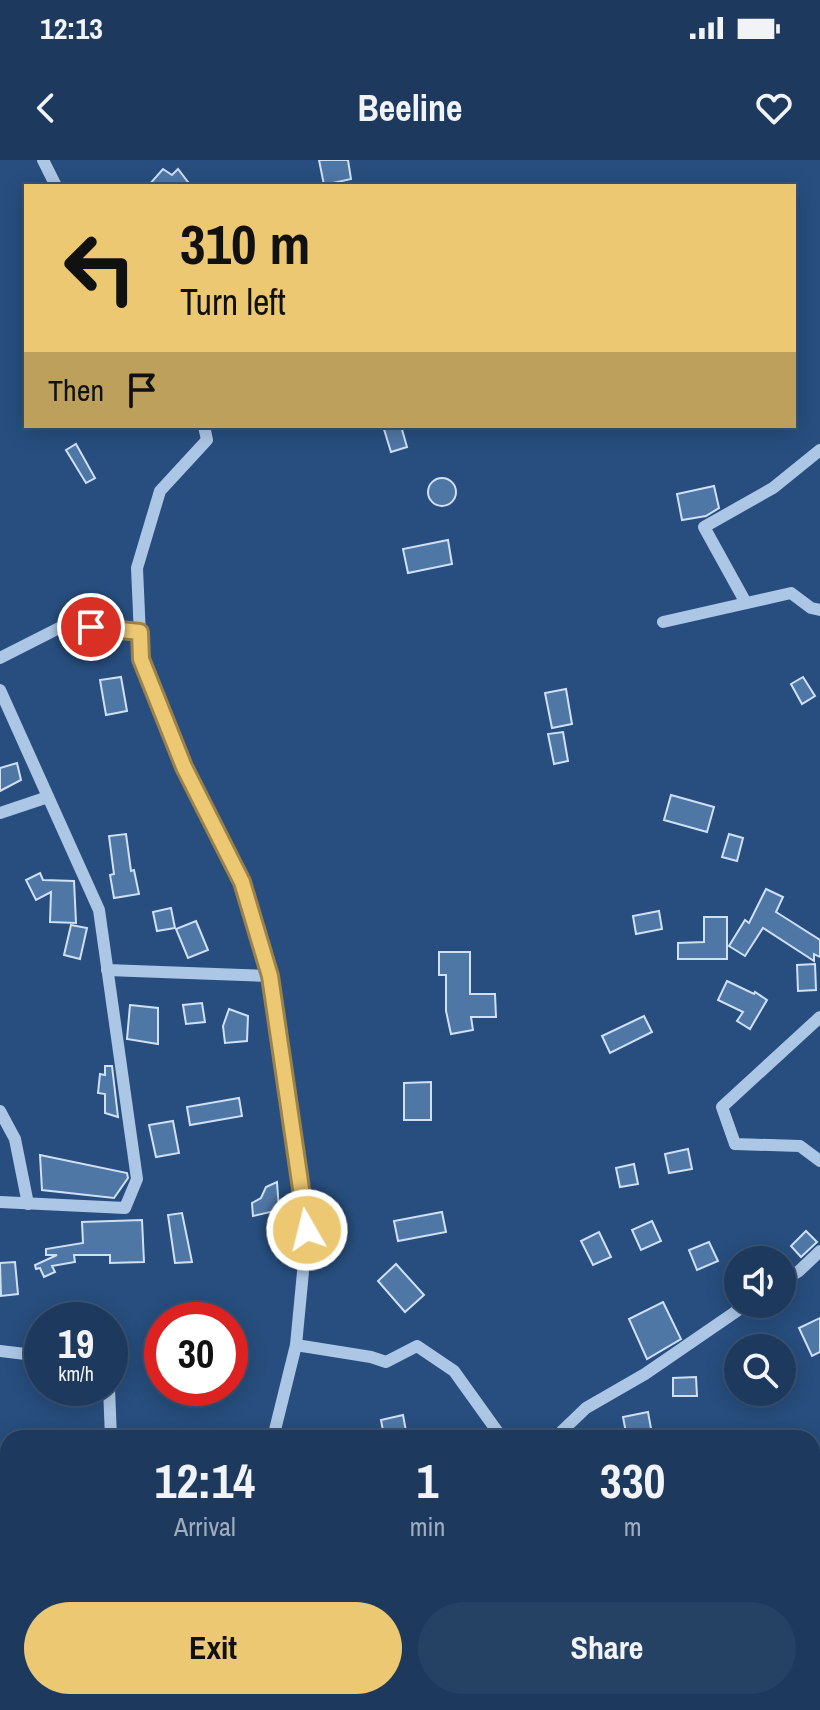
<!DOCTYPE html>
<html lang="en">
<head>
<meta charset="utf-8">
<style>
  :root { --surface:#1d3a5e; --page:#254164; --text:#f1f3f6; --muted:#a0adbc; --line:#3b5473; --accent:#edc872 }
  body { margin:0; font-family:"Archivo Narrow",sans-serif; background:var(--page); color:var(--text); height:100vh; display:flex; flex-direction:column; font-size:30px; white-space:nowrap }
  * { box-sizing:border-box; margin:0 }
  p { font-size:26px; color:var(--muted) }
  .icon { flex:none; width:44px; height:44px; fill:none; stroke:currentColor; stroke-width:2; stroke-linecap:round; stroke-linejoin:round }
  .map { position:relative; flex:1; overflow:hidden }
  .details { position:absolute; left:0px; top:1270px; width:820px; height:280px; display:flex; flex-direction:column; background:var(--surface); border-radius:24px 24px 0 0; box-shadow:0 4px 20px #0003,0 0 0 2px var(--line) }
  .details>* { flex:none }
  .hud { position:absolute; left:24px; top:24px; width:772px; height:244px; border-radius:0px; box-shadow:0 4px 20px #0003,0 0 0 2px var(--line); background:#edc872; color:#111; overflow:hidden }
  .fabs { position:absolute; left:724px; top:1086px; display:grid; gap:16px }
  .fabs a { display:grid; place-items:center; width:72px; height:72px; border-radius:50%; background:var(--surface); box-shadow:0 4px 20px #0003,0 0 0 2px var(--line); font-size:40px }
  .speed { position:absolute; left:24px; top:1142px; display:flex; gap:16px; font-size:40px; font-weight:700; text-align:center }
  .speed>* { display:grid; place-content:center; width:104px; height:104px; border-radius:50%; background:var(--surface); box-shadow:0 4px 20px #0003,0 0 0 2px var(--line); line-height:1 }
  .speed small { font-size:20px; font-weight:400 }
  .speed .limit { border:12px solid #d22; background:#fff; color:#111 }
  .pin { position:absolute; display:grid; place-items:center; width:68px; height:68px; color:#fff; margin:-34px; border:4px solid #fff; border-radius:50%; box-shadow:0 2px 8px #0007 }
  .me { position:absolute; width:88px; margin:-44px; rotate:352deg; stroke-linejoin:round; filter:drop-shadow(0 0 6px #0008) }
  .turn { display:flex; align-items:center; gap:28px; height:168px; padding:0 24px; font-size:36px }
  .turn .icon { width:104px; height:104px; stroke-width:2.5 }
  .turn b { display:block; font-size:56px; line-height:68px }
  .then { display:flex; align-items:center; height:76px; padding:0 24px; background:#0003; gap:16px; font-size:30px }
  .eta { display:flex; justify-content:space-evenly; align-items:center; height:136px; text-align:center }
  .eta b { font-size:48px; font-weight:700; line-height:56px }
  .cta { display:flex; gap:16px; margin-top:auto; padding:16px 24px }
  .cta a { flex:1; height:92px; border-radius:48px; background:var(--accent); color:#111; font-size:32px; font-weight:700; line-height:92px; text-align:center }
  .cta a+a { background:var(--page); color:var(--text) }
  .status { display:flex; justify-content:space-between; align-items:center; height:56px; padding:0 40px; background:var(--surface); direction:ltr }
  .status svg { height:22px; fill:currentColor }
  header { display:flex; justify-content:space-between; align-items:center; height:104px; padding:0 24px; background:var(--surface); font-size:36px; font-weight:700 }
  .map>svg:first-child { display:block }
  .building { fill:#4f77a6; stroke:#cfe0f4; stroke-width:2 }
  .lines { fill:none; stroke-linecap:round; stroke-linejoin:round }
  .minor { stroke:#acc7e5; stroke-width:12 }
  .route-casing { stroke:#9a824a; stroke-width:20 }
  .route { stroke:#edc872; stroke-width:14 }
</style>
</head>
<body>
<div class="status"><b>12:13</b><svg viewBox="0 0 49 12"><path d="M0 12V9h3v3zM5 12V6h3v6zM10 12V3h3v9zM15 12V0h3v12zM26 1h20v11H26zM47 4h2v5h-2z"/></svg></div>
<header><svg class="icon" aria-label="back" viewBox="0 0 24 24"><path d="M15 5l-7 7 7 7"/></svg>Beeline<svg class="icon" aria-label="heart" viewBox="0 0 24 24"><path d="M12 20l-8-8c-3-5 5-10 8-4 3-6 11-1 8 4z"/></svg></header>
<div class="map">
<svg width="820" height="1550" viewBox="0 0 820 1550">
  <rect width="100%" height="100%" fill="#274e7e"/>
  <g class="building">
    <path d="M319,0h29l3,19 -27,6z"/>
    <path d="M163,9l9,6 6,-6 13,17h-43z"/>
    <path d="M383,266h18l6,21 -16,5z"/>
    <path d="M76,284l19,34 -9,5 -20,-33z"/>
    <circle cx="442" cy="332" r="14"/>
    <path d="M714,326l5,22 -13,8 -24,4 -5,-26z"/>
    <path d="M448,380l4,24 -44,9 -5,-24z"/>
    <path d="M121,517l6,34 -21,4 -6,-35z"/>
    <path d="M803,517l12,19 -13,8 -11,-20z"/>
    <path d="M566,529l6,35 -20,4 -7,-35z"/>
    <path d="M563,572l5,29 -14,3 -6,-30z"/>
    <path d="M17,603l4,17 -21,11v-23z"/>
    <path d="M671,635l43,12 -7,25 -43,-12z"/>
    <path d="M126,674l5,37 3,-1 5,24 -25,4 -4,-23 4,-1 -5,-38z"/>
    <path d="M729,674l14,4 -6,23 -15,-4z"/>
    <path d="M40,713l3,7 31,1 2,42 -26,-1 1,-30 -15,8 -10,-20z"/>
    <path d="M766,729l17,8 -7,15 44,28v17l-6,-3v7l-51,-33 -18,28 -16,-10 16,-26 4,3z"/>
    <path d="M171,748l4,20 -18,3 -4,-19z"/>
    <path d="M659,751l3,18 -26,5 -3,-18z"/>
    <path d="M704,757h23v42h-49v-16l26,-1z"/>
    <path d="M196,761l12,29 -20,8 -12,-29z"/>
    <path d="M71,765l16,3 -7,31 -16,-4z"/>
    <path d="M439,792h31v42h25l1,23h-25l2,13 -22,4 -5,-23v-36h-7z"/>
    <path d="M815,804l1,26 -18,1 -1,-26z"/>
    <path d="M727,821l27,13 1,-2 12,8 -17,29 -13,-8 6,-9 -25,-12z"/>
    <path d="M202,843l3,19 -19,2 -3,-19z"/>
    <path d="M130,845l28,3v36l-31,-5z"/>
    <path d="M229,849l19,7 -1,25 -22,2 -2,-17z"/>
    <path d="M644,856l8,16 -42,21 -8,-17z"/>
    <path d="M105,906h7l6,51 -13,-4v-19l-7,-1 2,-19 5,1z"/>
    <path d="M431,922v38h-27v-37z"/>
    <path d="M239,938l3,18 -52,9 -3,-18z"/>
    <path d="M173,961l6,32 -23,4 -7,-32z"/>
    <path d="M688,989l4,20 -23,4 -4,-19z"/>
    <path d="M40,995l87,18 1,5 -14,20 -72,-8z"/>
    <path d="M634,1004l4,20 -18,3 -4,-19z"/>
    <path d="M277,1022l2,28 -26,6 -1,-13 9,-5 5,-11z"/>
    <path d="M442,1052l4,20 -48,9 -4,-20z"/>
    <path d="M182,1053l10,49 -17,1 -7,-48z"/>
    <path d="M142,1060l2,42 -34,1v-8h-36l1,7 -23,4 3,6 -11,5 -4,-9 -4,1 -1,-4 22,-10h-11v-6l37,-6 -1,-21z"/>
    <path d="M652,1061l9,20 -20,9 -9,-20z"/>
    <path d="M806,1071l11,11 -16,15 -10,-11z"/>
    <path d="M599,1072l12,25 -18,8 -12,-24z"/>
    <path d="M709,1082l9,19 -21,9 -8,-20z"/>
    <path d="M15,1102l3,32 -17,2 -1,-33z"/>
    <path d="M396,1104l28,31 -19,17 -27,-31z"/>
    <path d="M663,1142l18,37 -34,20 -18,-40z"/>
    <path d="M820,1158v34l-8,4 -13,-28z"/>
    <path d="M696,1217l1,19h-24v-18z"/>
    <path d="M648,1252l4,22 -25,4 -4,-21z"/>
    <path d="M403,1255l3,16 -22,5 -3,-16z"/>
  </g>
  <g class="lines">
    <g class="minor">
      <path d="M43,0l13,26"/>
      <path d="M204,266l3,14 -47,51 -23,77 4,91 43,108 58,115 28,94 37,254 -11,115 -23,93"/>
      <path d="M746,443l-42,-76 69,-39 47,-38"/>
      <path d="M663,462l128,-29 20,15 9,2"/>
      <path d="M0,498l67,-34 73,8"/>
      <path d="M0,530l99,220 38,269 -12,29 -125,-6"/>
      <path d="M0,653l48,-16"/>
      <path d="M107,810l163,6"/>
      <path d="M820,857l-98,90 13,37 65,2 20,15"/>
      <path d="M0,951l15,28 13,65"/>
      <path d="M782,1121l17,-10 21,-20"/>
      <path d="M296,1185l75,12 15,5 31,-16 37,25 48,67"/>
      <path d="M0,1191l42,5"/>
      <path d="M109,1228l2,50"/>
      <path d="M561,1278l1,-7 24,-23 59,-34 102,-70"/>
      <path d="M0,1319h8"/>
      <path d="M812,1329l8,-5"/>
      <path d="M0,1428l8,-1"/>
      <path d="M298,1542l1,8"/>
      <path d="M651,1542l1,8"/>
      <path d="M715,1542l4,8"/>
    </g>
  </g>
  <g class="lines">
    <g class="route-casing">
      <path id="route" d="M91,467l49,5 1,27 43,108 58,115 28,94 37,254"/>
    </g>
    <use href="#route" class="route"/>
  </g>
</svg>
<div class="fabs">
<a><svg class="icon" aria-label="sound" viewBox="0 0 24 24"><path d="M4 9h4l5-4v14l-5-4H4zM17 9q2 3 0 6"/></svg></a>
<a><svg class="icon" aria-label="search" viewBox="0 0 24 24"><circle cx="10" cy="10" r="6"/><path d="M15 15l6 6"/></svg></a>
</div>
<div class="speed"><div>19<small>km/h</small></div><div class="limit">30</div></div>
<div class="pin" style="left:91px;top:467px;background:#d93025"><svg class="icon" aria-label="arrive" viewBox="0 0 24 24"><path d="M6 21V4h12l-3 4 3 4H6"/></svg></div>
<svg class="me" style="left:307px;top:1070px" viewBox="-20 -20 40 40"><circle r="17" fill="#edc872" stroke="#fff" stroke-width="3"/><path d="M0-11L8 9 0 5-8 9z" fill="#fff"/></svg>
<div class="hud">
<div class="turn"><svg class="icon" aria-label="left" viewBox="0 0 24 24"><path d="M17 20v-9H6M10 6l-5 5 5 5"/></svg><div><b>310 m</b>Turn left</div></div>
<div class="then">Then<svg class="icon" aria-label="arrive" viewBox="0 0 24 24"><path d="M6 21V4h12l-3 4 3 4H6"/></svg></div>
</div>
<section class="details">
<div class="eta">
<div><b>12:14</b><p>Arrival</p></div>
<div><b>1</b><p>min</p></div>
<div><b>330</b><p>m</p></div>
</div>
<div class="cta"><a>Exit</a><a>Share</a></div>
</section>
</div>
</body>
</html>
